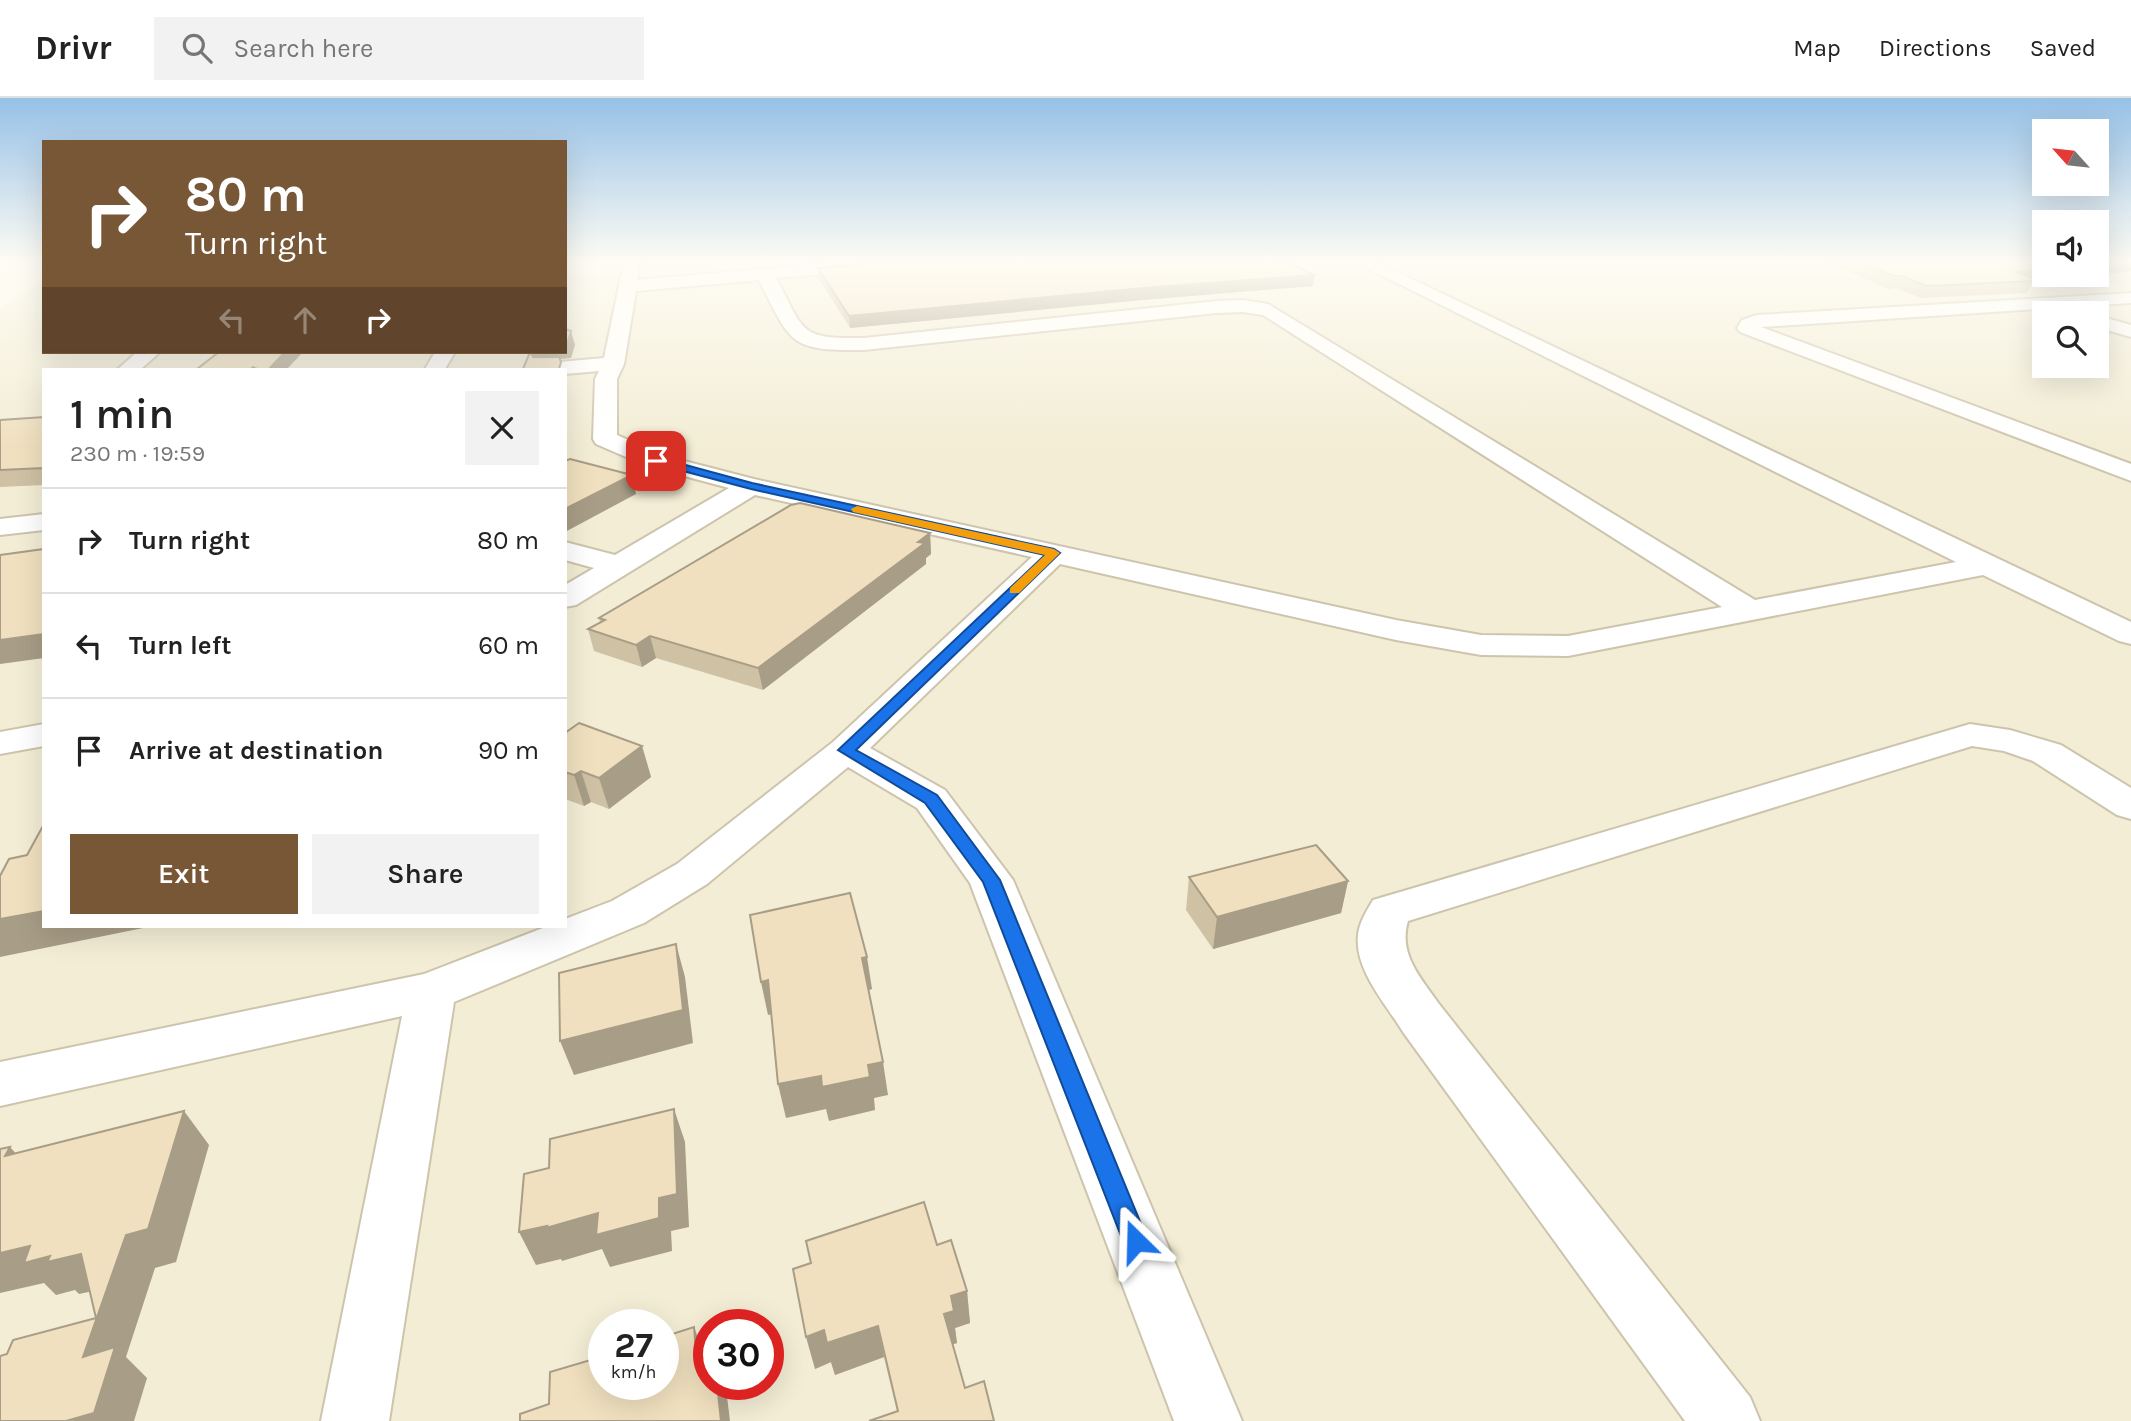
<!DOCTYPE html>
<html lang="en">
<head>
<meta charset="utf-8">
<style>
  :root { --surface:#fff; --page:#f2f2f2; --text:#222; --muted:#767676; --line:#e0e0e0; --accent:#785737 }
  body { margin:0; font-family:Karla,sans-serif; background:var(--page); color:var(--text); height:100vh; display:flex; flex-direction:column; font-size:26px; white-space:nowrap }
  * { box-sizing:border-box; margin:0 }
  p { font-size:23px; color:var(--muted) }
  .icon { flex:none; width:38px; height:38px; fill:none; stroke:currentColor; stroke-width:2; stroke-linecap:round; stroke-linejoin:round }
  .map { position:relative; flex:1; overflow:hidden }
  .side { position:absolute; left:42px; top:270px; width:525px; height:560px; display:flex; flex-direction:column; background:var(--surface); border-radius:0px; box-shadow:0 7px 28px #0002 }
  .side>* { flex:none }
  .hud { position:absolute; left:42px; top:42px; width:525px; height:214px; border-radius:0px; box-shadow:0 7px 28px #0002; background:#785737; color:#fff; overflow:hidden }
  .needle { width:46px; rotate:297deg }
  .buttons { position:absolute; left:2032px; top:21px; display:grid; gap:14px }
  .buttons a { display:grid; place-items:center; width:77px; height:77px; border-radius:0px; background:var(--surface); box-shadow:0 7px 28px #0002; font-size:35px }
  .speed { position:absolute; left:588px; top:1211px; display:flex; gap:14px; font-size:35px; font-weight:700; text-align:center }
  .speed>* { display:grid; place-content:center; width:91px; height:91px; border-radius:50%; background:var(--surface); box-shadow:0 7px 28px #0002; line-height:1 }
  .speed small { font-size:18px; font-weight:400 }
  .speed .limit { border:10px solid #d22; background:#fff; color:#111 }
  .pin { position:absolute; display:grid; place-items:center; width:60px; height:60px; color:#fff; margin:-30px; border-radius:14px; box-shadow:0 4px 10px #0006 }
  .me { position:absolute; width:77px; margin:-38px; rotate:338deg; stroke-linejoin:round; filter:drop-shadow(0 0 5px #0008) }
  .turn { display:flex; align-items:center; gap:24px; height:147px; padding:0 28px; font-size:32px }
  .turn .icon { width:91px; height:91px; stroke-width:2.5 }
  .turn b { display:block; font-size:49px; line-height:60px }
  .lanes { display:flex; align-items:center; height:66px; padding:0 28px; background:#0003; justify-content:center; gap:35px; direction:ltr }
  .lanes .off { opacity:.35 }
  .round { display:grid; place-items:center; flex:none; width:74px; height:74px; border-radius:0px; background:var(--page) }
  .overview { display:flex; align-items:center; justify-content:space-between; height:119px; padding:0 28px }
  h1 { font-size:42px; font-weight:600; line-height:52px }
  .action { display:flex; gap:14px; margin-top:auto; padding:14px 28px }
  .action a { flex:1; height:80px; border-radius:0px; background:var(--accent); color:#fff; font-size:28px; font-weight:600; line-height:80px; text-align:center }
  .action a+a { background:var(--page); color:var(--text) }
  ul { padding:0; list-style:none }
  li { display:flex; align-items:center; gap:21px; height:105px; padding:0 28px; border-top:2px solid var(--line) }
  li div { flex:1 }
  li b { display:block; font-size:26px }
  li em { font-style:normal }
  header { display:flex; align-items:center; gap:42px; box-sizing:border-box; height:98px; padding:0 35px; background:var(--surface); border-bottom:2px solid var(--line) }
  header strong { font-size:33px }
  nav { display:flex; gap:38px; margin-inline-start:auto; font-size:24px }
  .search { width:490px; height:63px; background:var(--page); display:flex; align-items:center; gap:18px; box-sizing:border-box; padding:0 24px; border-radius:0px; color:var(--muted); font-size:26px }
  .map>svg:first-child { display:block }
  .residential { fill:#f3edd5; fill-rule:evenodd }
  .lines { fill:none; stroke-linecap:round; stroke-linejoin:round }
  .street-casing { stroke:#cdc4ad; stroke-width:4 }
  .street { fill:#fff; fill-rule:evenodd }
  .wall { fill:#cec1a4 }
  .shaded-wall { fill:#a89d86 }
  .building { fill:#f0e0bf; stroke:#a89d86; stroke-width:2 }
  .route { fill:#1a73e8; stroke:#114b97; stroke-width:2 }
  .slow { fill:#f59e0b }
</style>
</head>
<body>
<header>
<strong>Drivr</strong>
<div class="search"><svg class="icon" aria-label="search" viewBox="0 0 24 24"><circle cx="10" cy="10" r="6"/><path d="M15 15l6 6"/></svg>Search here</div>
<nav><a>Map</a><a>Directions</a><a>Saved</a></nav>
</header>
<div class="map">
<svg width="2131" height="1323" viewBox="0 0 2131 1323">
  <rect width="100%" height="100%" fill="#fcf9e7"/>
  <path class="residential" d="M565,164h1479v13h52l1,-13h34v1159h-2131v-1112l44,-28v71h521zM2044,215h52v53h-52zM44,271h521v557h-521zM604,1227h59v59h-59zM709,1227h59v59h-59z"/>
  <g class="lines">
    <g class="street-casing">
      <g id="street">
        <path d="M624,164h16l-3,18 208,-18h67l-8,5 -128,11c29,54 22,61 88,60l353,-37 26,-1 25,4 487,296 201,-38 -601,-300h21l755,360v22l-12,-3 -136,-66 -415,81 -87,-1 -85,-15 -336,-76 -190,184 75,42 68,90 229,541h-68l-204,-538 -53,-75 -69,-41 -141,117 -63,39 -190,79 -65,419h-68l81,-405 -402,90v-44l424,-88 124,-48h17v-7l47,-18 65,-37 156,-122 199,-185 -277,-62 -179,110 -11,2v-22l29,-17 -29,-8v-18l50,13 114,-67 -82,-22 -51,-22 -3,-5 2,-60 4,-8 -34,3v-5h-28l3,-5 8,-1 56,-5zM759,182c32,63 29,71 105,70l353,-37 26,-1 20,3 459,292 -154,29 -87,-1 -85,-15 -642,-141 -89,-23 -48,-21v-56l7,-15 12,-73z"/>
        <path d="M2131,195v10l-370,24 370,137v17l-391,-149 -3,-4 5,-8 15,-5z"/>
        <path d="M2096,217l35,10v12l-35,-10z"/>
        <path d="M137,254h23l-19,17h-23z"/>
        <path d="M435,254h20l-10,17h-20z"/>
        <path d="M44,416v16l-44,5v-16z"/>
        <path d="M44,626v22l-44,8v-22z"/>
        <path d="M1970,626l40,6 51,15 70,43v31l-14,-4 -84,-54 -29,-10 -32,-5 -564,175c-10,33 13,57 31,83l311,393 10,24h-75l-282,-389c-17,-28 -49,-63 -45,-97 1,-12 9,-25 15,-35z"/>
      </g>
    </g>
    <use href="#street" class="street"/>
  </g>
  <g class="wall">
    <path d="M1826,164h218l-17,31 -106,5 -25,-10 -7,1z"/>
    <path d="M818,170l495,18 -171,14 -292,28 -31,-49z"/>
    <path d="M44,319v68l-44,2v-67z"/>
    <path d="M930,435l1,21 -5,4v6l-163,126 -107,-32 -14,9 -48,-16 -6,-22 12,-7 -1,-4z"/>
    <path d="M565,635l77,13 9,31 -42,32 -18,-7 -7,4 -19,-7z"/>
    <path d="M1189,779l159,4 -7,32 -128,36 -27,-39z"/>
    <path d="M937,1147l30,46 3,32 -15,5 2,15 -4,1 12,44 -68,23 -13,-54 -49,18 -4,-13 -16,7z"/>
  </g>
  <g class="shaded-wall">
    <path d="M2109,164h22v9l-35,4v-12z"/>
    <path d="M2044,171v6h51l-63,7 1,-1 -17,-9z"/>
    <path d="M1314,177l-1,11 -171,14 -292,28 -1,-12 294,-28z"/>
    <path d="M571,233l4,14 -4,13 -31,3 -5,7 -4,-15 1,-1h33v-7z"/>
    <path d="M285,254h18l-16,17h-18z"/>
    <path d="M632,377l4,19 -71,38v-23z"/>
    <path d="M930,435l1,21 -5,4v6l-163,126 -5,-22z"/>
    <path d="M44,536v24l-44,6v-24z"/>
    <path d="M650,538l6,22 -14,9 -6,-22z"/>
    <path d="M642,648l9,31 -42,32 -10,-31z"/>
    <path d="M581,673l10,31 -7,4 -10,-31z"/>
    <path d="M1348,783l-7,32 -128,36 4,-32z"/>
    <path d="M44,813v15h109l-153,31v-38z"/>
    <path d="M676,846l9,33 8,66 -119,32 -14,-34z"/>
    <path d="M867,859l5,32 -5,2 -5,-33z"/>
    <path d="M768,882l8,33 -8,2 -7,-33z"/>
    <path d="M883,964l5,33 -14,3 1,12 -46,11 -3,-12 -40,9 -8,-34z"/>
    <path d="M674,1011l11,33 4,85 -18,4 1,20 -62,16 -8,-18 -40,12 -1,-2 -25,6 -17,-33 140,-34z"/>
    <path d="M184,1013l25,34 -33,117 -21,6 -29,89 21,21 -13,43h-68l17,-64 24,-69 -28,6 -4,-4 -19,5 -12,-12 -44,10v-40l30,-7 96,-11z"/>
    <path d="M10,1049l30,33 -35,-24z"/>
    <path d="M967,1193l3,32 -15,5 2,15 -9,3 -4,-32 7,-18z"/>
    <path d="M878,1228l6,31 -49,18 -4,-13 -16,7 -9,-32 18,-7z"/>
    <path d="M694,1229l12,32 -9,4z"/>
    <path d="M717,1286h8l1,4 4,33h-10z"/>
  </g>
  <g class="building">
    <path d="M885,164h403l26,13 -171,13 -294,28 -31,-48z"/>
    <path d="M1858,164h186v7l-28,3 17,6v3l-106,5 -26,-10h-7z"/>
    <path d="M565,231l6,2 -4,13 -2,1z"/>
    <path d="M219,254h66l-16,17h-12l-4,-2 -2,2h-54z"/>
    <path d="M530,254h2l-1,1 2,4h26l2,5 -2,7h-36z"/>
    <path d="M44,319v51l-44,2v-50z"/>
    <path d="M570,361l62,16 -67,34v-48z"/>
    <path d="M800,405l130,30 -12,9 7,1 -167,125 -108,-32 -14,9 -48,-16 17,-9 -6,-2 192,-113z"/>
    <path d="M44,451v85l-44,6v-85z"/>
    <path d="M579,625l63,23 -43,32 -18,-7 -7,4 -9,-3v-39z"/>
    <path d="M44,726v87l-44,8v-43l9,-17 18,-4z"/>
    <path d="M1316,747l32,36 -131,36 -28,-40z"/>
    <path d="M850,795l17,64 -5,1 21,104 -15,3 2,12 -48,10 -1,-11 -43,8 -10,-104 -7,2 -11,-67z"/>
    <path d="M676,846l7,66 -123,31 -1,-68z"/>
    <path d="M674,1011l3,85 -18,4v20l-63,17 2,-22 -52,15 1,-2 -28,6 5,-58 25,-6 1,-29z"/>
    <path d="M184,1013l-36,118 -22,6 -43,122 32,-10 -21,66 -28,8h-66v-65l7,-2 6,-14 83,-22 -15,-64 -34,8 3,-6 -26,7 6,-17 -30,7v-104l10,-2 -5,9z"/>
    <path d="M924,1104l13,43 14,-5 16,51 -16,5 3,15 -10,3 21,74 19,-7 10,40h-125l29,-10 -20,-85 -51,17 -3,-13 -18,7 -13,-68 18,-6 -5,-22z"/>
    <path d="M694,1229l3,36 12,-4v25h8l4,37h-201v-7l29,-10 1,-32 54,-16v28h59v-47z"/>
  </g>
  <linearGradient id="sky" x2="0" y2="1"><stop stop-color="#96c1e7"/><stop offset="0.47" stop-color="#fefcf4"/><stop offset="1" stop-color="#fefcf4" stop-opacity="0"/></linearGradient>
  <rect width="2131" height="349" fill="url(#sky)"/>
  <path class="route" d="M656,359l96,26 302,66 6,4 -204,197 81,45 63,85 148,361 -4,8 -8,3 -9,-3 -4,-8 -140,-359 -58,-79 -87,-53 207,-195 -294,-66 -98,-26 -2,-2z"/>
  <path class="slow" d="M857,408l197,43 6,4 -41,40h-9v-5l35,-33 -192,-43 -2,-3z"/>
</svg>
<div class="buttons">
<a><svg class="needle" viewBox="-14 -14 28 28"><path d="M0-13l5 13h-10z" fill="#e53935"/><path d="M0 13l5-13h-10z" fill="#767676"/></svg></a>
<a><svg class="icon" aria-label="sound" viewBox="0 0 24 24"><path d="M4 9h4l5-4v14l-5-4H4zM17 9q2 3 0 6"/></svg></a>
<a><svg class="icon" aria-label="search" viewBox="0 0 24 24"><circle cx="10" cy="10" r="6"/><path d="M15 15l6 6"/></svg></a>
</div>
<div class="speed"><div>27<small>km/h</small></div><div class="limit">30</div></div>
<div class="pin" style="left:656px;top:363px;background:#d93025"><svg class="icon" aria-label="arrive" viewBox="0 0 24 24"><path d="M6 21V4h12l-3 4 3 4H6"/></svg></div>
<svg class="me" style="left:1136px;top:1143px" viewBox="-20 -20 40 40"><path d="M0-17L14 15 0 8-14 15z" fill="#1a73e8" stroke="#fff" stroke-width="4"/></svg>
<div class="hud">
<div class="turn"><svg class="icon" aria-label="right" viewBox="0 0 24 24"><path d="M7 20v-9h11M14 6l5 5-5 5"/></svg><div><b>80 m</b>Turn right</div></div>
<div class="lanes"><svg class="icon off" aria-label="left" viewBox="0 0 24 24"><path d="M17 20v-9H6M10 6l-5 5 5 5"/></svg><svg class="icon off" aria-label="ahead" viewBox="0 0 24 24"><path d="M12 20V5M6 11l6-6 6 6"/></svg><svg class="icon" aria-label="right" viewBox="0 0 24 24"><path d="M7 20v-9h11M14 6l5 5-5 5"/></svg></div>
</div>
<section class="side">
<div class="overview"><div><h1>1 min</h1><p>230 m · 19:59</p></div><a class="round"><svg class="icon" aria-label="close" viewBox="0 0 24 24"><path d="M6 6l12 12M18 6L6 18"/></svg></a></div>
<ul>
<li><svg class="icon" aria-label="right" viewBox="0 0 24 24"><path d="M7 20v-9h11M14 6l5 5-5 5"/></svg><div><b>Turn right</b></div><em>80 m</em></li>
<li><svg class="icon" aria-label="left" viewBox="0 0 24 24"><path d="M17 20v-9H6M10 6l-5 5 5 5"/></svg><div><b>Turn left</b></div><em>60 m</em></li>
<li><svg class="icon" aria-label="arrive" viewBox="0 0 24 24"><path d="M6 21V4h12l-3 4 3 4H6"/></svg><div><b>Arrive at destination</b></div><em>90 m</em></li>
</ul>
<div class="action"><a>Exit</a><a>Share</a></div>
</section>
</div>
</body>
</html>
